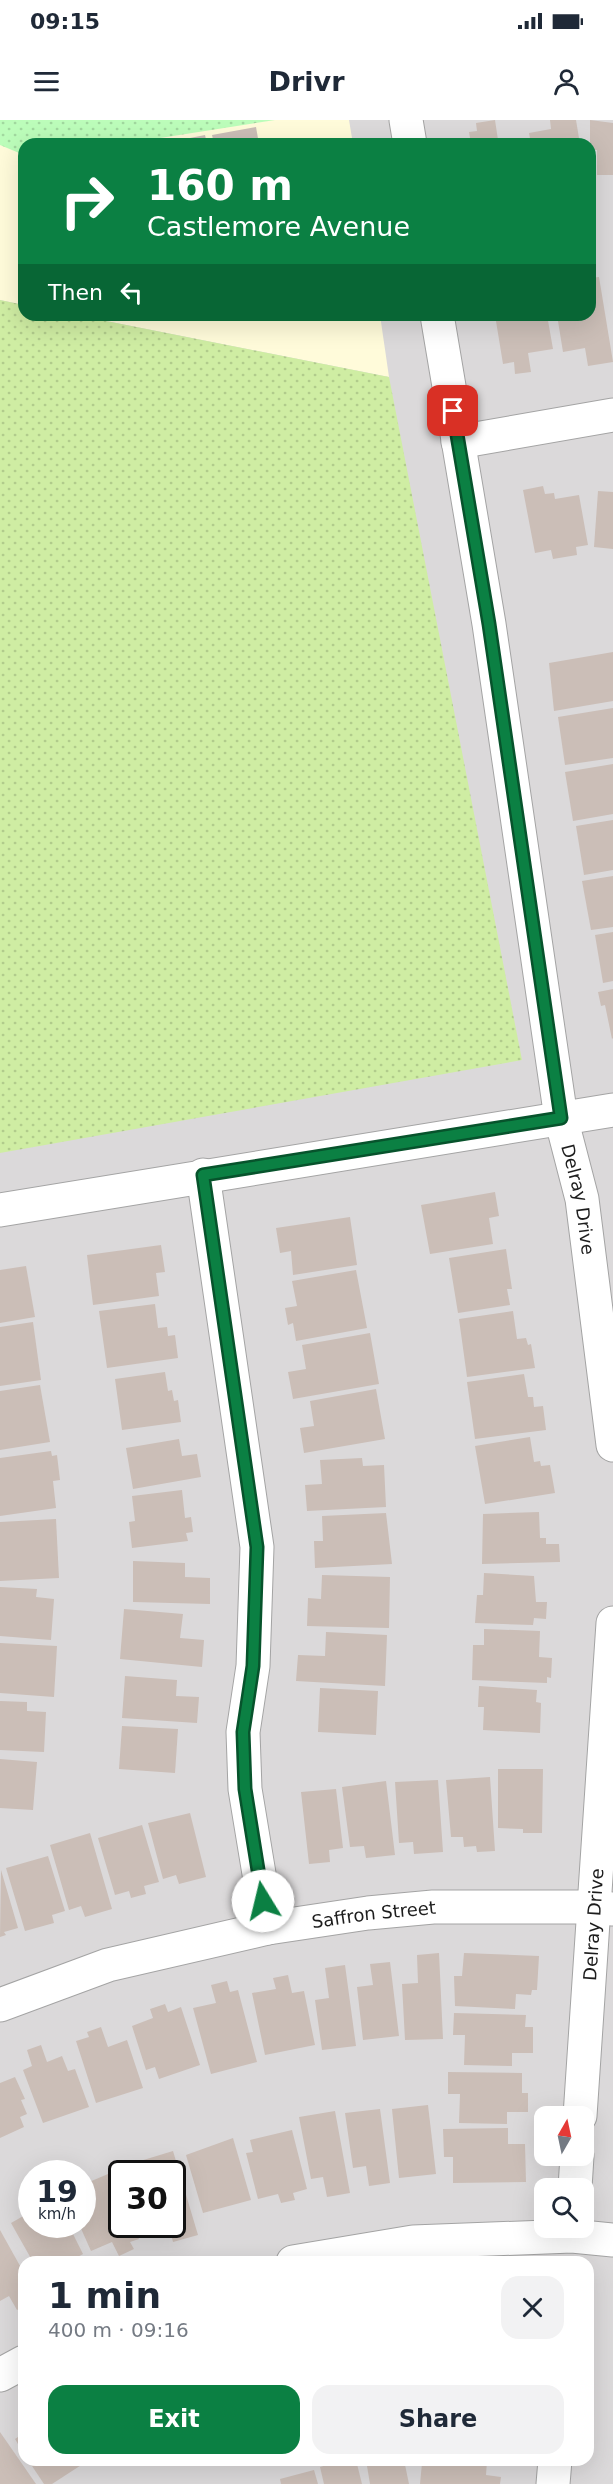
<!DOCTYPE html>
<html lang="en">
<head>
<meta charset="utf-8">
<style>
  :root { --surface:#fff; --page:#f2f2f3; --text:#1f2937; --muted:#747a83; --accent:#0b8043 }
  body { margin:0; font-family:"DejaVu Sans",sans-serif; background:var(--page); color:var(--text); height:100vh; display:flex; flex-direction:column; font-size:22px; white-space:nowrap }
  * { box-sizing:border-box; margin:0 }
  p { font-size:20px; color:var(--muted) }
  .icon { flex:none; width:33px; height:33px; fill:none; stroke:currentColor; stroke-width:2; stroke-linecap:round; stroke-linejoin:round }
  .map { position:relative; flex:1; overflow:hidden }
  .side { position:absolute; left:18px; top:2136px; width:576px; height:210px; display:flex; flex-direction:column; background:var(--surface); border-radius:18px; box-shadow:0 6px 24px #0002 }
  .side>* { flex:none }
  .banner { position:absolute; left:18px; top:18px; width:578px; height:183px; border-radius:18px; box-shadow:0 6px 24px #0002; background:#0b8043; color:#fff; overflow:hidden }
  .needle { width:39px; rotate:9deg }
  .controls { position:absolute; left:534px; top:1986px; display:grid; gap:12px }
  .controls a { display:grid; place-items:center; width:60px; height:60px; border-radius:12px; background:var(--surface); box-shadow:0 6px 24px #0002; font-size:30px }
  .speed { position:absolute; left:18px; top:2040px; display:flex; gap:12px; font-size:30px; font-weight:700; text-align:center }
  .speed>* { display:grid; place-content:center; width:78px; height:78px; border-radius:50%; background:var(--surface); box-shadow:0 6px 24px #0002; line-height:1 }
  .speed small { font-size:15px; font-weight:400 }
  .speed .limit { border:3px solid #111; border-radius:9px; background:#fff; color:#111 }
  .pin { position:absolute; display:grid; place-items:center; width:51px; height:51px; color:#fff; margin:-26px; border-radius:12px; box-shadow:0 3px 9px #0006 }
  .me { position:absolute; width:66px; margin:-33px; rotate:351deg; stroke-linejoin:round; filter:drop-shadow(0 0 4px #0008) }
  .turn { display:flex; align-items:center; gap:21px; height:126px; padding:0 30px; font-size:27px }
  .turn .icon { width:78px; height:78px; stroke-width:2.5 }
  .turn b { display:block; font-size:42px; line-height:51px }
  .then { display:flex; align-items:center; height:57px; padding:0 30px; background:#0003; gap:12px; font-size:22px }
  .round { display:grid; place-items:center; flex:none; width:63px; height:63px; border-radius:18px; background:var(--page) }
  .overview { display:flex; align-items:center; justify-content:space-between; height:102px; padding:0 30px }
  h1 { font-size:36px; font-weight:700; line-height:45px }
  .cta { display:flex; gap:12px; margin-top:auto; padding:12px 30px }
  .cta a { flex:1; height:69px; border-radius:18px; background:var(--accent); color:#fff; font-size:24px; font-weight:700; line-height:69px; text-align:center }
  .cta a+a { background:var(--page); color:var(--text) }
  .status { display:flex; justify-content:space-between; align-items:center; height:42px; padding:0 30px; background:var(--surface); direction:ltr }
  .status svg { height:16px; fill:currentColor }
  header { display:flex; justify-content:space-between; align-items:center; height:78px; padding:0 30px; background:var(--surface); font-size:27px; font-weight:700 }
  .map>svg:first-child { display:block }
  .residential { fill:#dbd9da; fill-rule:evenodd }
  .education { fill:#fffbda }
  .grass { fill:url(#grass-dots) }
  .park { fill:url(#park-dots) }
  .building { fill:#cbbeb7 }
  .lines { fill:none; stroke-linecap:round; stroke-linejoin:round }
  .minor-casing { stroke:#a4a4a4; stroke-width:35 }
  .minor { stroke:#fff; stroke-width:33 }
  .route-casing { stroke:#07532c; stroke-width:15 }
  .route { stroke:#0b8043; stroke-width:10 }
  .labels { text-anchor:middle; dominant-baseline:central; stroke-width:4.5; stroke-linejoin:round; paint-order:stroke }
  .street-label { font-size:18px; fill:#1d1d1d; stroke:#fff }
</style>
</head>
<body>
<div class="status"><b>09:15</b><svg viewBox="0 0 49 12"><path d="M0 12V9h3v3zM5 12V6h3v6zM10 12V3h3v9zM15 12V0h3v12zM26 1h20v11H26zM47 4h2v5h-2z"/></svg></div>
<header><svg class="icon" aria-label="menu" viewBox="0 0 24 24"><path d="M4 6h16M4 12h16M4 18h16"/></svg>Drivr<svg class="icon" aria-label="person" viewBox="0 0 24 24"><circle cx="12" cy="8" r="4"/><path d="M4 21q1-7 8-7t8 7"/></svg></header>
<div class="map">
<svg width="613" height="2364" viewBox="0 0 613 2364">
  <defs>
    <pattern id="grass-dots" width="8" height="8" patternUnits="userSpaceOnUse" patternTransform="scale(1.5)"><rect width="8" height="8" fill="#cfeda3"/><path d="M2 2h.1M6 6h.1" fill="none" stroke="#b1cb8c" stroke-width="1.8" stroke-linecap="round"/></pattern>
    <pattern id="park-dots" width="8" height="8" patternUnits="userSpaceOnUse" patternTransform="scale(1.5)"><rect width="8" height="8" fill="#bcfdba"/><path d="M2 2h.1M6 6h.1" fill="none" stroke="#a1d89f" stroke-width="1.8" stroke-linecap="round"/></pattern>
  </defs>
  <rect width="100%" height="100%" fill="#efe9e1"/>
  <path class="residential" d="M0,0h613v2364h-613zM24,24h566v171h-566zM544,1996h40v40h-40zM32,2054h50v50h-50zM122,2054h50v50h-50zM544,2068h40v40h-40zM24,2142h564v198h-564z"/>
  <g class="education">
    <path d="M0,0h349l4,24h-329v161l-24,-5z"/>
    <path d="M76,195h304l9,62z"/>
  </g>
  <path class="grass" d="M0,180l24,5v10h52l313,62 133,683 -522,93z"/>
  <path class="park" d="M0,0h275l-153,24h-98v11l-24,-10z"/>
  <g class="building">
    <path d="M495,0l3,20 16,-2 1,2 6,-1 1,5h-51l-2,-12 8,-1 -1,-8z"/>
    <path d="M550,0h26l4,24h-49l-2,-11 22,-4z"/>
    <path d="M590,0l23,3v52h-16v-25h-7z"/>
    <path d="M256,7l3,17h-45l-2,-9z"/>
    <path d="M205,15l2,9h-42v-1z"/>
    <path d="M599,157l14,85 -25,4 -3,-18 -22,4 -6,-37h33v-37z"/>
    <path d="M495,195h52l6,34 -25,4 3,19 -16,2 -1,-12 -11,2z"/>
    <path d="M543,366l2,8 9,-1 1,6 24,-4 9,50 -12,2 1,8 -24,4 -2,-9 -16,3 -12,-63z"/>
    <path d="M598,371l15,1v57l-19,-2z"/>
    <path d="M613,532v49l-59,10 -5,-48z"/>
    <path d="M613,588v50l-48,7 -7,-48z"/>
    <path d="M613,644v50l-40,7 -8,-49z"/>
    <path d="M613,700v50l-29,5 -8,-49z"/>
    <path d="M613,756v51l-22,3 -9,-49z"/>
    <path d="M613,812v49l-10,2 -8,-48z"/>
    <path d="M613,869v49l-1,1 -7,-34 -4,1 -3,-14z"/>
    <path d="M495,1072l4,24 -10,2 4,26 -63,10 -9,-49z"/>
    <path d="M350,1097l7,48 -64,10 -2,-24 -11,2 -4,-25z"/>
    <path d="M161,1125l4,27 -9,1 3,23 -66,9 -6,-50z"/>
    <path d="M506,1129l6,40h-5l3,16 -52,8 -9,-55z"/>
    <path d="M26,1146l9,51 -35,6v-53z"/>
    <path d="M356,1150l11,58 -71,13 -3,-18 -5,2 -3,-17 12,-2 -5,-25z"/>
    <path d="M155,1184l3,24 9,-1 1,9 7,-1 3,23 -71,10 -8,-57z"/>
    <path d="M513,1191l4,28 9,-1 2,7 3,-1 4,24 -68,9 -8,-58z"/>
    <path d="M33,1202l8,58 -41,6v-59z"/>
    <path d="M370,1213l9,51 -86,15 -5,-27 18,-3 -4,-24z"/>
    <path d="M165,1252l3,19 4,-1 2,11 4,-1 3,22 -59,8 -7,-51z"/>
    <path d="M524,1254l4,23h5l1,10 9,-1 3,24 -71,9 -8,-57z"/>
    <path d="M40,1265l10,57 -50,8v-59z"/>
    <path d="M376,1269l9,50 -81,14 -4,-25 14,-2 -4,-25z"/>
    <path d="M530,1317l4,25 6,-1 1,5 9,-1 5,28 -70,11 -10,-58z"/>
    <path d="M179,1319l3,17 15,-2 4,23 -68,12 -7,-41z"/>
    <path d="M51,1331l1,5 5,-1 3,25 -7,1 3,27 -56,8v-58z"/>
    <path d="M362,1338l1,8 21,-1 2,42 -79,4 -2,-26 17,-1 -2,-24z"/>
    <path d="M182,1370l3,28 6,-1 2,15 -7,1 2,8 -56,7 -3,-26 6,-1 -3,-25z"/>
    <path d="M539,1392l1,26h6v6h13l1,18 -78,2 1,-50z"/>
    <path d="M386,1393l6,51 -77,4 -1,-27h9l-1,-25z"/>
    <path d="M56,1399l3,59 -59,3v-59z"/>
    <path d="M133,1441l52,2v14l25,1v26l-77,-2z"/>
    <path d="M484,1453l50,3 2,26h11l-1,17 -12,-1 -1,7 -58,-2 2,-28h6z"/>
    <path d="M322,1455l68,2 -1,51 -82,-2 1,-28 13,1z"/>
    <path d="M0,1467l37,2 -1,8 18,2 -3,41 -51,-4z"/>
    <path d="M124,1489l59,5 -3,24 24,2 -2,27 -82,-8z"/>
    <path d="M484,1509l56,2 -1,26 13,1 -1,20 -4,-1v6l-75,-3 1,-35h11z"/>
    <path d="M326,1512l61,3 -2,51 -89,-5 2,-26 27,1z"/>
    <path d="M0,1523l57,3 -3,51 -54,-4z"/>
    <path d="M125,1556l52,4 -1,16 23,1 -2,26 -75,-5z"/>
    <path d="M479,1566l58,4 -1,12 5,1 -1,30 -57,-3 1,-23h-6z"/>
    <path d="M320,1568l58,3 -2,44 -58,-3z"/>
    <path d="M0,1581l27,1v9l19,1 -2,40 -44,-2z"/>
    <path d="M122,1606l56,3 -3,44 -56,-4z"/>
    <path d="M0,1639l37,3 -4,48 -33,-2z"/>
    <path d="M498,1649h45l-1,64h-19v-4l-25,-1z"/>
    <path d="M490,1657l5,74 -18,1 -1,-6 -12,1 -1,-10h-12l-5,-57z"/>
    <path d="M438,1660l5,72 -29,2 -1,-12 -14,1 -4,-61z"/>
    <path d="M386,1661l9,74 -29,3 -2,-12 -14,1 -8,-60z"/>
    <path d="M336,1669l7,59 -14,2 1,12 -21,2 -8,-72z"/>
    <path d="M190,1693l16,64 -27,7 -3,-9 -13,4 -15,-56z"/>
    <path d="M142,1705l17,57 -15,4 2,8 -15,4 -2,-7 -14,4 -17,-57z"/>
    <path d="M90,1713l22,76 -27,8 -4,-11 -12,4 -19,-65z"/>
    <path d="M48,1736l17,55 -13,4 2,8 -29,8 -19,-63z"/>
    <path d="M1,1750l17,58 -14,4 2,3 -6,2z"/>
    <path d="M439,1833l4,86 -38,1 -3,-56 16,-1 -1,-28z"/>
    <path d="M464,1833l75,3 -2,34h-5l-1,5 -15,-1 -1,15 -60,-3 -1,-30h8z"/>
    <path d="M390,1842l9,74 -36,4 -6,-53 16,-2 -3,-21z"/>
    <path d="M345,1845l11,81 -34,4 -7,-50 14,-2 -4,-30z"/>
    <path d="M288,1855l4,18 12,-2 11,54 -50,10 -13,-62 24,-4 -3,-11z"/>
    <path d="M227,1861l3,11 8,-2 19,72 -46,12 -18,-66 23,-5 -5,-18z"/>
    <path d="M165,1884l3,8 13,-5 19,58 -41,14 -4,-12 -9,3 -14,-44 21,-8 -3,-9z"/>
    <path d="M454,1893l72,2 -1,12h8v26h-21v13l-48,-1 1,-30h-12z"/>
    <path d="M101,1907l7,20 19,-7 16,48 -47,15 -20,-62 13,-4 -2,-5z"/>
    <path d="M41,1925l6,17 15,-6 6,15 7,-2 14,38 -46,16 -20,-53 9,-4 -5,-16z"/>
    <path d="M448,1952l74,1v20h6v19h-21v12l-48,-1 1,-29h-12z"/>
    <path d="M15,1957l10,22 -4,1 6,14 -7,3 4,10 -24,11v-55z"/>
    <path d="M428,1985l8,69 -37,4 -7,-69z"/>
    <path d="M380,1989l10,74 -21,3 -3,-20 -13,2 -8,-55z"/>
    <path d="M335,1991l15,82 -23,4 -4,-20 -12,2 -12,-62z"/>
    <path d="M508,2008v16h17l1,38 -73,1v-26h-9l-1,-28z"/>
    <path d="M292,2010l15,59 -14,4 2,7 -14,3 -3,-9 -20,5 -12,-46 7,-1 -3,-12z"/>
    <path d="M233,2018l18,62 -48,13 -17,-58z"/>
    <path d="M173,2031l25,84 -25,7 -5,-18h4v-50h-42l-3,-9z"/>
    <path d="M108,2054l14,28v22h10l7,15 -9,3 4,7 -15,7 -7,-14 -21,9 -12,-27h3v-39z"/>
    <path d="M32,2091v13h36l15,30 -11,6 2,2h-41l-22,-39z"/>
    <path d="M145,2104h19v1l-18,5z"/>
    <path d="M0,2110l24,43v33l-7,4 -8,-14 -9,5z"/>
    <path d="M0,2312l36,52h-36z"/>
    <path d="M24,2313v21l-9,-15z"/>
    <path d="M28,2340h61l-37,24h-8z"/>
    <path d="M344,2340h12l6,24h-38l-4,-17z"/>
    <path d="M366,2340h38l5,24h-39z"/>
    <path d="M426,2340l61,1 -1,14 15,2 -1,7h-80l2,-21 4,1z"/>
    <path d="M314,2350l4,14h-37l-1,-5z"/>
  </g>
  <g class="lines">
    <g class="minor-casing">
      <g id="minor">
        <path d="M406,0l4,24"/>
        <path id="s1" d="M437,195l52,309 72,494 21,81 31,246"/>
        <path d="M458,322l155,-27"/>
        <path d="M203,1055l54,372 -4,119 -10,66 2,57 23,139"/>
        <path d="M0,1090l613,-100"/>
        <path id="s2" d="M0,1885l108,-40 160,-37 100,-15 65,-6h161l19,2"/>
        <path id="s3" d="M580,1996l33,-493"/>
        <path d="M575,2068l2,-32"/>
        <path d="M293,2142l120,-20 159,-6 41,4"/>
        <path d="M0,2255l24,-13"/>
        <path d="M553,2364l2,-24"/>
      </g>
    </g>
    <use href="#minor" class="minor"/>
  </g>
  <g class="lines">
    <g class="route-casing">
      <path id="route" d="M263,1781l-18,-112 -2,-57 10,-66 4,-119 -54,-372 358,-57 -72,-494 -36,-213"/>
    </g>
    <use href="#route" class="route"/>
  </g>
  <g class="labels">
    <g class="street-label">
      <text stroke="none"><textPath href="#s1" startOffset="896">Delray Drive</textPath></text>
      <text stroke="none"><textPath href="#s2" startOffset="386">Saffron Street</textPath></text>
      <text stroke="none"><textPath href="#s3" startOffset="192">Delray Drive</textPath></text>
    </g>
  </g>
</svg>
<div class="controls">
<a><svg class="needle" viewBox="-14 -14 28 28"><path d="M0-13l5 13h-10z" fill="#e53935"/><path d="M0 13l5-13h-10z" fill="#747a83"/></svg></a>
<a><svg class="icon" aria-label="search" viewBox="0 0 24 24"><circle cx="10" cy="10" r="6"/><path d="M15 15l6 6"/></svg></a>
</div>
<div class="speed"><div>19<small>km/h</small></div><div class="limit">30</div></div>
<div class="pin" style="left:453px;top:291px;background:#d93025"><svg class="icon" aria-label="arrive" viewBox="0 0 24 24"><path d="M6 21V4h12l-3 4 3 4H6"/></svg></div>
<svg class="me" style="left:263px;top:1781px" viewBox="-20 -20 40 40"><circle r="19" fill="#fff"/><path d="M0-13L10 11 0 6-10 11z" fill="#0b8043"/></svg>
<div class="banner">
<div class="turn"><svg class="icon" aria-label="right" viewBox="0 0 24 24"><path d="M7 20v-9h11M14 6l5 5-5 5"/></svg><div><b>160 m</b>Castlemore Avenue</div></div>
<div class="then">Then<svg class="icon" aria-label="left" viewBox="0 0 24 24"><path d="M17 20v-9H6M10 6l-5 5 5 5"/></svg></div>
</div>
<section class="side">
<div class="overview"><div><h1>1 min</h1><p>400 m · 09:16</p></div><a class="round"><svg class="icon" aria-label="close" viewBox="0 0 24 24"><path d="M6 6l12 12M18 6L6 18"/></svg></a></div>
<div class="cta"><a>Exit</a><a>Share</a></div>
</section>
</div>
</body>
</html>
